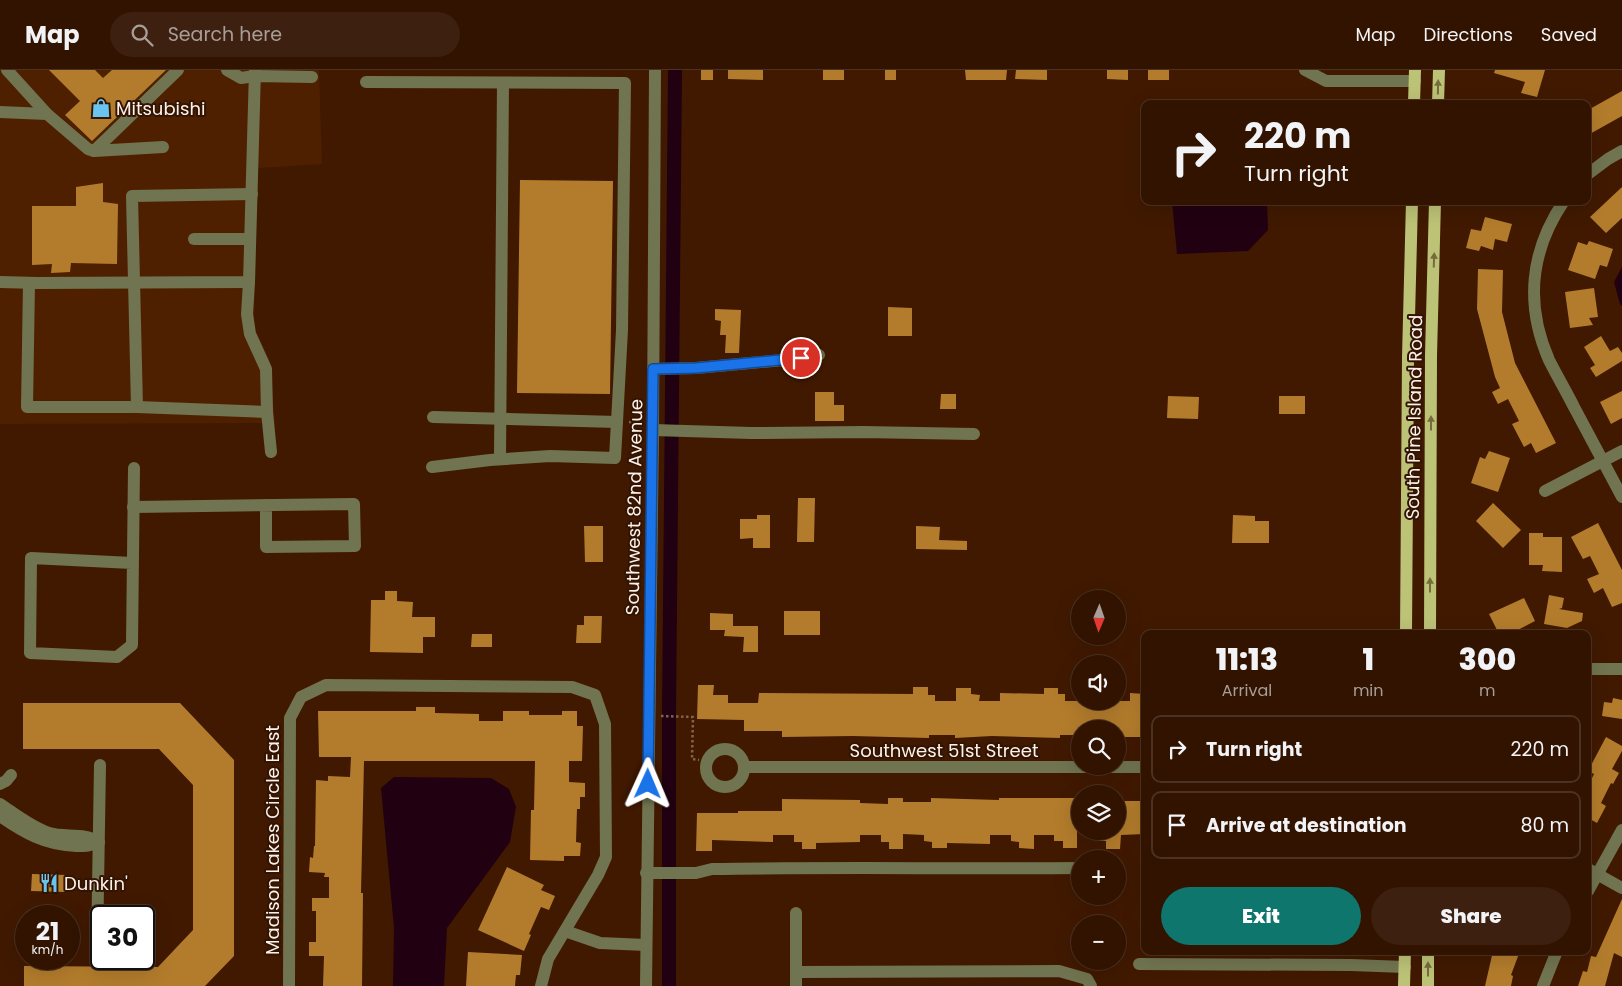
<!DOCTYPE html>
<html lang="en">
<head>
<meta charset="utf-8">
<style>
  :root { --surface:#311300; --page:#3d200f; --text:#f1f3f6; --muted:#a89e99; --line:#4c3222; --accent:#0f766e }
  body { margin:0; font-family:Poppins,sans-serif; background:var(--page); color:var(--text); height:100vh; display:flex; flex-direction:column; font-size:19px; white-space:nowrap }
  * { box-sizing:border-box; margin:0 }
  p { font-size:16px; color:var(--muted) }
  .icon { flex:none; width:28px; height:28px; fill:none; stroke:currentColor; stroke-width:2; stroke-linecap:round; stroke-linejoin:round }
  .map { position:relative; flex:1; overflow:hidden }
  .panel { position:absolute; left:1141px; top:560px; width:450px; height:325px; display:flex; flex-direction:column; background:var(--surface); border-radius:10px; box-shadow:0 5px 20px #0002,0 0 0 1px var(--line) }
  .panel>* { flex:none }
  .top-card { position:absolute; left:1141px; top:30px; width:450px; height:105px; border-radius:10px; box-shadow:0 5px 20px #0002,0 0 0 1px var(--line); background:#311300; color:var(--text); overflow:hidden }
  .needle { width:32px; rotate:182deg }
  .fabs { position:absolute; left:1071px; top:520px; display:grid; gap:10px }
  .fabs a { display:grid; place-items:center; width:55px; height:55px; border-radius:50%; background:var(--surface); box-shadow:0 5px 20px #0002,0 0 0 1px var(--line); font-size:25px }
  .speed { position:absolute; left:15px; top:835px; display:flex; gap:10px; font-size:25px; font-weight:700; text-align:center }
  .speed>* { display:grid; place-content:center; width:65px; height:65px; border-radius:50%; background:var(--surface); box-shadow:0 5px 20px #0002,0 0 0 1px var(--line); line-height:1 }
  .speed small { font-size:12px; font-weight:400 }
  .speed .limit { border:2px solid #111; border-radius:8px; background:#fff; color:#111 }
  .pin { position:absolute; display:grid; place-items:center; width:42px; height:42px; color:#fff; margin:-21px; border:2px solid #fff; border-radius:50%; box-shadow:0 1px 5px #0007 }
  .me { position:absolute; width:55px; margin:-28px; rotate:1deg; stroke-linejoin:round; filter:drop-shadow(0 0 4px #0008) }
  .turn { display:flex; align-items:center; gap:18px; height:105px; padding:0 20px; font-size:22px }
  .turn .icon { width:65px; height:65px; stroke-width:2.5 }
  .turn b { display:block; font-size:35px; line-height:42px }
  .eta { display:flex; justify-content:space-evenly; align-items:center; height:85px; text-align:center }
  .eta b { font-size:30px; font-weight:800; line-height:35px }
  .action { display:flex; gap:10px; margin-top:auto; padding:10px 20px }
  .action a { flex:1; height:58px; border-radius:30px; background:var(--accent); color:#fff; font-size:20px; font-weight:800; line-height:58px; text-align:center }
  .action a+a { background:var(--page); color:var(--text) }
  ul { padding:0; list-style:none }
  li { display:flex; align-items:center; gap:15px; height:68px; margin:0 10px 8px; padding:0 10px; border:2px solid var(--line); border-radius:10px }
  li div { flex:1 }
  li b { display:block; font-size:19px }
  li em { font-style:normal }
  header { display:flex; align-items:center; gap:30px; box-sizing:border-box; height:70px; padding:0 25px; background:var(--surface); border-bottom:1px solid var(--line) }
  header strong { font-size:24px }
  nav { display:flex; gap:28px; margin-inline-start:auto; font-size:18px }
  .search { width:350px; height:45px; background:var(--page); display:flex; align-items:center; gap:12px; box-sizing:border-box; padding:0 18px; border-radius:28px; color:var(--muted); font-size:19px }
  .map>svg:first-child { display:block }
  .built { fill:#4e2000 }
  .water { fill:#210011 }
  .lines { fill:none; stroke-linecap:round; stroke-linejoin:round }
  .canal { stroke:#210011; stroke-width:14 }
  .building { fill:#b37c2c }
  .path { stroke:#82634f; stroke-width:2.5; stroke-dasharray:2.5 2.5; stroke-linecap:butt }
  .minor { stroke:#717450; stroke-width:12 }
  .major { stroke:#bcc276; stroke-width:12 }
  .oneway { fill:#766b3c }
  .route-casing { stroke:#114b97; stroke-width:12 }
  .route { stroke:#1a73e8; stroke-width:9 }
  .labels { text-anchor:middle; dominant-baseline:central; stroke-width:4; stroke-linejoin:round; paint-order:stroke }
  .poi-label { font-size:18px; fill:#fff1e9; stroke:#311402; text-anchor:start }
  .street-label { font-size:18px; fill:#fff1e9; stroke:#311402 }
</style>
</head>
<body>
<header>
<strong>Map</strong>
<div class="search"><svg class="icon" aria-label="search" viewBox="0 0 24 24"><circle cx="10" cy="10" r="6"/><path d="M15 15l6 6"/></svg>Search here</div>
<nav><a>Map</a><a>Directions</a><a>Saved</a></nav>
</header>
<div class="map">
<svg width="1622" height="916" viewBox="0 0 1622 916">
  <rect width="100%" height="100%" fill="#411900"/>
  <path class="built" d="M0,0h319l3,94 -64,4 -4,158 16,35 5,62 -275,1z"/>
  <g class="water">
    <path d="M1172,131h95l1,29 -20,21 -71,3z"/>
    <path d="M1622,197v39l-2,-2 -6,-22z"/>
    <path d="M394,707l97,1 18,11 7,18 -6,35 -63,86 -3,58h-51l1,-58 -13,-140z"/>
  </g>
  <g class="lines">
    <path class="canal" d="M669,916v-272l6,-644"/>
  </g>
  <g class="building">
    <path d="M49,0h46l8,8 9,-8h54l-74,71 -27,-26 15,-14z"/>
    <rect x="701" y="0" width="12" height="10"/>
    <path d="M728,0h35v10l-35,-1z"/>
    <rect x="823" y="0" width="21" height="10"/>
    <rect x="885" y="0" width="11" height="10"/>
    <path d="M965,0h42l-1,10h-40z"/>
    <path d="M1016,0h31v10l-32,-1z"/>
    <path d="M1107,0h21v10l-21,-1z"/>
    <rect x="1148" y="0" width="21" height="10"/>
    <path d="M1495,0h50l-8,27 -16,-4 4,-11 -31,-9z"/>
    <path d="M1622,21v25l-34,19v-25z"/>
    <path d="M520,110l93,1 -3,213 -93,-1z"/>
    <path d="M103,113v19l15,2 -1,60 -46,-1 -1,9 -19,1 1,-9 -20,1v-59h44v-19z"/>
    <path d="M1622,117v31l-16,15 -16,-16z"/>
    <path d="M1485,147l27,7 -5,18 -12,-3 -2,11 -12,-4 -2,5 -13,-3 5,-19 10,2z"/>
    <path d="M1589,171l24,8 -6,18 -7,-2 -5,14 -27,-9 10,-28 9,3z"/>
    <path d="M1478,199l25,1 -1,42 13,51 41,80 -20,10 -5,-10 -7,4 -12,-23 7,-3 -11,-22 -10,5 -6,-12 8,-4 -5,-11 -18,-68z"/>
    <path d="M1594,218l4,29 -9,1 4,7 -23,3 -5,-36z"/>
    <path d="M888,237l24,1v28h-24z"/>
    <path d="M715,239l26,1 -2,43h-14l1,-18h-6l1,-14 -6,-1z"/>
    <path d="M1601,266l9,15 8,-4 4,6v8l-26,16 -6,-9 5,-3 -11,-18z"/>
    <path d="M1622,321v27l-11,6 -11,-22z"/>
    <path d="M815,322h19v13h10v16h-29z"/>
    <path d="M941,324h15v15h-16z"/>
    <path d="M1168,326l31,1 -1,22 -31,-1z"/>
    <rect x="1279" y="326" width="26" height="18"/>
    <path d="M1489,381l21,7 -12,34 -27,-9 9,-26 5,2z"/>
    <path d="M798,428h17l-1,44h-17z"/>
    <path d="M1493,433l28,27 -18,18 -27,-27z"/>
    <path d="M757,445h13v33h-17v-10l-13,1v-20h17z"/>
    <path d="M1233,445l22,1v5h14v22h-37z"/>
    <path d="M1598,453l24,47v33l-10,4 -9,-19 -9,5 -7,-14 12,-5 -9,-18 -7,3 -12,-22z"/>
    <path d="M584,456h19v36h-18z"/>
    <path d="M916,456l24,1 -1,13 28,1v9l-51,-1z"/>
    <path d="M1529,463h14v4h19v35l-20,-1 1,-6h-14z"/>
    <path d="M385,521h12v10l16,1 -1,15h23v20h-12v16l-53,-1 1,-52h14z"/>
    <path d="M1549,525l15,3 -2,10 -3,1 24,4 -1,8 -15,7 -23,-4z"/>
    <path d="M1524,528l11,23 -25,13h-11l-10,-20z"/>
    <rect x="784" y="541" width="36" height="24"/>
    <path d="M710,543l23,1v12h25v26h-15l1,-15 -20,-1 1,-6h-15z"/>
    <path d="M584,546h18l-1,27h-25l1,-18h7z"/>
    <path d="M472,564h20v13h-21z"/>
    <path d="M698,615h16l-1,10h15v8h30l1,-10 154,1v-7h15v8h7v6h21v-13h15v6l9,1 -1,6h21v-8l44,1v-6h14v6h7v7h65v-8l15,1v43h-27v-8h-39v6h-19v3l-68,-2 -37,2v-3h-26v3l-76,-2 -71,1v-6h-38v-11l-47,-1z"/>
    <path d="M1613,628l9,2v19l-20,-3 2,-14 8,1z"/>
    <path d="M23,633h157l54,57v196l-29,30h-181v-20l134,1 35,-37v-145l-34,-36h-136z"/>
    <path d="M416,637h19v6l44,1v7h24v-10h26v4h33v-4h15v15h6l-1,35h-13v21l16,1v14h-5v12h-3l-1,33 5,1 -1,13h-16v5l-34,-1 1,-50h3l1,-49h-171l-3,132h2l-1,93h-39l1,-30h-15v-14h7v-31h-4v-13h17v-21h-5l1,-4 -16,-1 1,-15 3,1 1,-12h1l1,-66 12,1v-5l22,1 1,-20h-32l-1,-46h98z"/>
    <path d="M1606,667l16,9v5l-10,18 7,4 -6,11 -2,-1 -10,20 5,3 -9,17 -9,-5v-32l6,-12 -6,-3z"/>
    <path d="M888,728h15v4h28v-4l68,2v-2h78v50h-14v-7h-9v-6h-20v14l-15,-1v-6l-8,-1v-6h-21v9l-43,-1v5h-15v-6l-8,-1v-6l-21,-1v15h-14v-7h-8v-7h-21v7l-44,1v6h-14v-7h-8v-7h-21v7l-61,-2v11h-16l1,-38h41v-2h44v-12l78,1v3l28,1z"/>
    <path d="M1118,731h27v33l-24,1 -1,14h-14v-8h-8v-10h20z"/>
    <path d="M507,797l37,18 -3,5 14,6 -6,14 -8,-3 -12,27 2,1 -7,16 -46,-21z"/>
    <path d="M32,804l34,1v17l-35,-1z"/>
    <path d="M1622,829v58l-8,-4 -9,33h-27l5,-15 4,1 4,-16 5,1z"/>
    <path d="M1493,881h27l-9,24 2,1 -2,10h-26z"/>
    <path d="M468,882l54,3 -2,20h-4l-1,11h-49z"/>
  </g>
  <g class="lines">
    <g class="path">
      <path d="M629,352h10"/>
      <path d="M661,646l32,1 -1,42 7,1"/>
    </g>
    <g class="minor">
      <path d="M7,0l40,44"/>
      <path d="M227,0l14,8 14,-2 57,1"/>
      <path d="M1305,0l21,11h89"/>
      <path d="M366,12l259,1 -3,247 -7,128 -65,-2 -60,4 -58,7"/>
      <path d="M0,42l47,2 41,35 6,2 69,-4"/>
      <path d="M94,81l84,-81"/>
      <path d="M1588,104l20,-15 14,-8"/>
      <path d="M1564,131c-34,50 -39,104 -15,159 8,16 17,31 25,47 16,30 32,60 48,90"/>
      <path d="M194,169h56"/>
      <path d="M0,212l37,1 212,-1 6,-212"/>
      <path d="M249,212l-2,32 3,20 16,35 1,43 4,40"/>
      <path d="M29,213l-2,124h110l130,5"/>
      <path d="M653,299l43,-1 88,-8 35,-5"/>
      <path d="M137,337l-5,-211 120,-2"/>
      <path d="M433,347l184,5"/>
      <path d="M653,360l98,3 112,-1 111,2"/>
      <path d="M500,389l3,-376"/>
      <path d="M1545,421l77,-40"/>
      <path d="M133,437l221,-3 1,42 -89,1v-42"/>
      <path d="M132,493l-101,-5 -1,95 87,4 15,-12 2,-177"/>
      <path d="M1588,599h34"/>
      <circle cx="725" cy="698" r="19"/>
      <path d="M744,697h401"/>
      <path d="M0,714l6,-3 5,-6"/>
      <path d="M0,734c15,10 31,23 49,29 16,5 35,-1 50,9 -8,4 -14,4 -23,4 -30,-1 -52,-13 -76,-30"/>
      <path d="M1588,799l34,19"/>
      <path d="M646,803h50l16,-4c123,-2 245,0 368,-1"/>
      <path d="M1118,806l2,2"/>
      <path d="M1588,821l34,-61"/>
      <path d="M796,843v73"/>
      <path d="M565,861l35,12 46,2"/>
      <path d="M97,878l3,-183"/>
      <path d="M1139,894l212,1 54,2"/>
      <path d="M796,902l263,-1 28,8 4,7"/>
      <path d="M289,916l1,-268 11,-21 25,-12 246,2 23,8 10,29 1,133 -8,18 -50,84 -7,27"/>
      <path d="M646,916l7,-556 2,-360"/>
      <path d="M1543,916l14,-35"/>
    </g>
    <g class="major">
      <path d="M1414,34l1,-34"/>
      <path d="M1438,34l1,-34"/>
      <path d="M1406,564l2,-277 4,-156"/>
      <path d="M1430,564l1,-278 4,-155"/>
      <path d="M1404,916l1,-35"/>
      <path d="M1428,916v-35"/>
    </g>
  </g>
  <defs><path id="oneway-solid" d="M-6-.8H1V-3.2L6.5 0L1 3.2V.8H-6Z" transform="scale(1.25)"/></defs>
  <g class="oneway">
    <use href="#oneway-solid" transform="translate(1438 17) rotate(-89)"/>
    <use href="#oneway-solid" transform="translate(1434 190) rotate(-88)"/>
    <use href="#oneway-solid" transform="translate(1431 353) rotate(-90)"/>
    <use href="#oneway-solid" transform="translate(1430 515) rotate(-90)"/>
    <use href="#oneway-solid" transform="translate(1428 899) rotate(-90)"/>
  </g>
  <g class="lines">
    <g class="route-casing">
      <path id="route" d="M648,714l5,-415 43,-1 105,-10"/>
    </g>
    <use href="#route" class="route"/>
  </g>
  <defs>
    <g id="shop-bare" transform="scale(1.5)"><path d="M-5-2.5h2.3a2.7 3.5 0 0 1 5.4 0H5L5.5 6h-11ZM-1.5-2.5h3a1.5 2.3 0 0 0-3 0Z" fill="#69c4f0" stroke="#311402" stroke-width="2.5" paint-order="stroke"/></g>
    <g id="restaurant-bare" transform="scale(1.5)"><path d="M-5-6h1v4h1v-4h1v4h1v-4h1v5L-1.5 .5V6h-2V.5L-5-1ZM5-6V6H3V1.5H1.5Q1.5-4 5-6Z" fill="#69c4f0" stroke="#311402" stroke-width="2.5" paint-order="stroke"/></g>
  </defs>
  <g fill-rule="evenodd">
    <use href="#shop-bare" x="101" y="38"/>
    <use href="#restaurant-bare" x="49" y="813"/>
  </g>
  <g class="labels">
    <g class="poi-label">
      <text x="116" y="38">Mitsubishi</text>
      <text x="64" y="813">Dunkin'</text>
    </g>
    <g class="street-label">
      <text transform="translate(1414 347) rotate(-89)">South Pine Island Road</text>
      <text transform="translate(634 437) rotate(-89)">Southwest 82nd Avenue</text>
      <text x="944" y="680">Southwest 51st Street</text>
      <text transform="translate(272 770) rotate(-90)">Madison Lakes Circle East</text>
    </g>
  </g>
</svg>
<div class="fabs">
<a><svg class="needle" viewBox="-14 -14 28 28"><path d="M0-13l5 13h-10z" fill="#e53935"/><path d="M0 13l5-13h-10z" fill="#a89e99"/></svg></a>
<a><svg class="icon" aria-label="sound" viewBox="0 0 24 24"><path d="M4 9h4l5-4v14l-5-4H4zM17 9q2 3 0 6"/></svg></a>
<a><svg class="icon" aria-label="search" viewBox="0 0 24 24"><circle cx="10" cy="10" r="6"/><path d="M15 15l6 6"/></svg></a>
<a><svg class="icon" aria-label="layers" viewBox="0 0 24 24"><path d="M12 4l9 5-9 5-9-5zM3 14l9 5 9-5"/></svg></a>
<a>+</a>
<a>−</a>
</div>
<div class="speed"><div>21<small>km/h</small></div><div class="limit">30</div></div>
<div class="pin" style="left:801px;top:288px;background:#d93025"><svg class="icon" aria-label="arrive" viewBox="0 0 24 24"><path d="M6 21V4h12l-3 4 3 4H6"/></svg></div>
<svg class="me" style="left:648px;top:714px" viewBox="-20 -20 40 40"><path d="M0-17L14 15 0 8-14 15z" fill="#1a73e8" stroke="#fff" stroke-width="4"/></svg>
<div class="top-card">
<div class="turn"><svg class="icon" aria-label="right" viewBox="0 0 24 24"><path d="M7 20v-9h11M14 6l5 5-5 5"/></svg><div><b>220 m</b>Turn right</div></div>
</div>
<section class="panel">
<div class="eta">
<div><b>11:13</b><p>Arrival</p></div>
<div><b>1</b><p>min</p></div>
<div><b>300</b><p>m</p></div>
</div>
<ul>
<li><svg class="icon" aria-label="right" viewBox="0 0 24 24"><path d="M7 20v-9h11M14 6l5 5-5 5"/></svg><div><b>Turn right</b></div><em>220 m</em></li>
<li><svg class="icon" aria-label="arrive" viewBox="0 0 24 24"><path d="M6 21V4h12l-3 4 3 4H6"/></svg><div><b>Arrive at destination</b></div><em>80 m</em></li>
</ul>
<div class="action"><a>Exit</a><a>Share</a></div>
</section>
</div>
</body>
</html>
